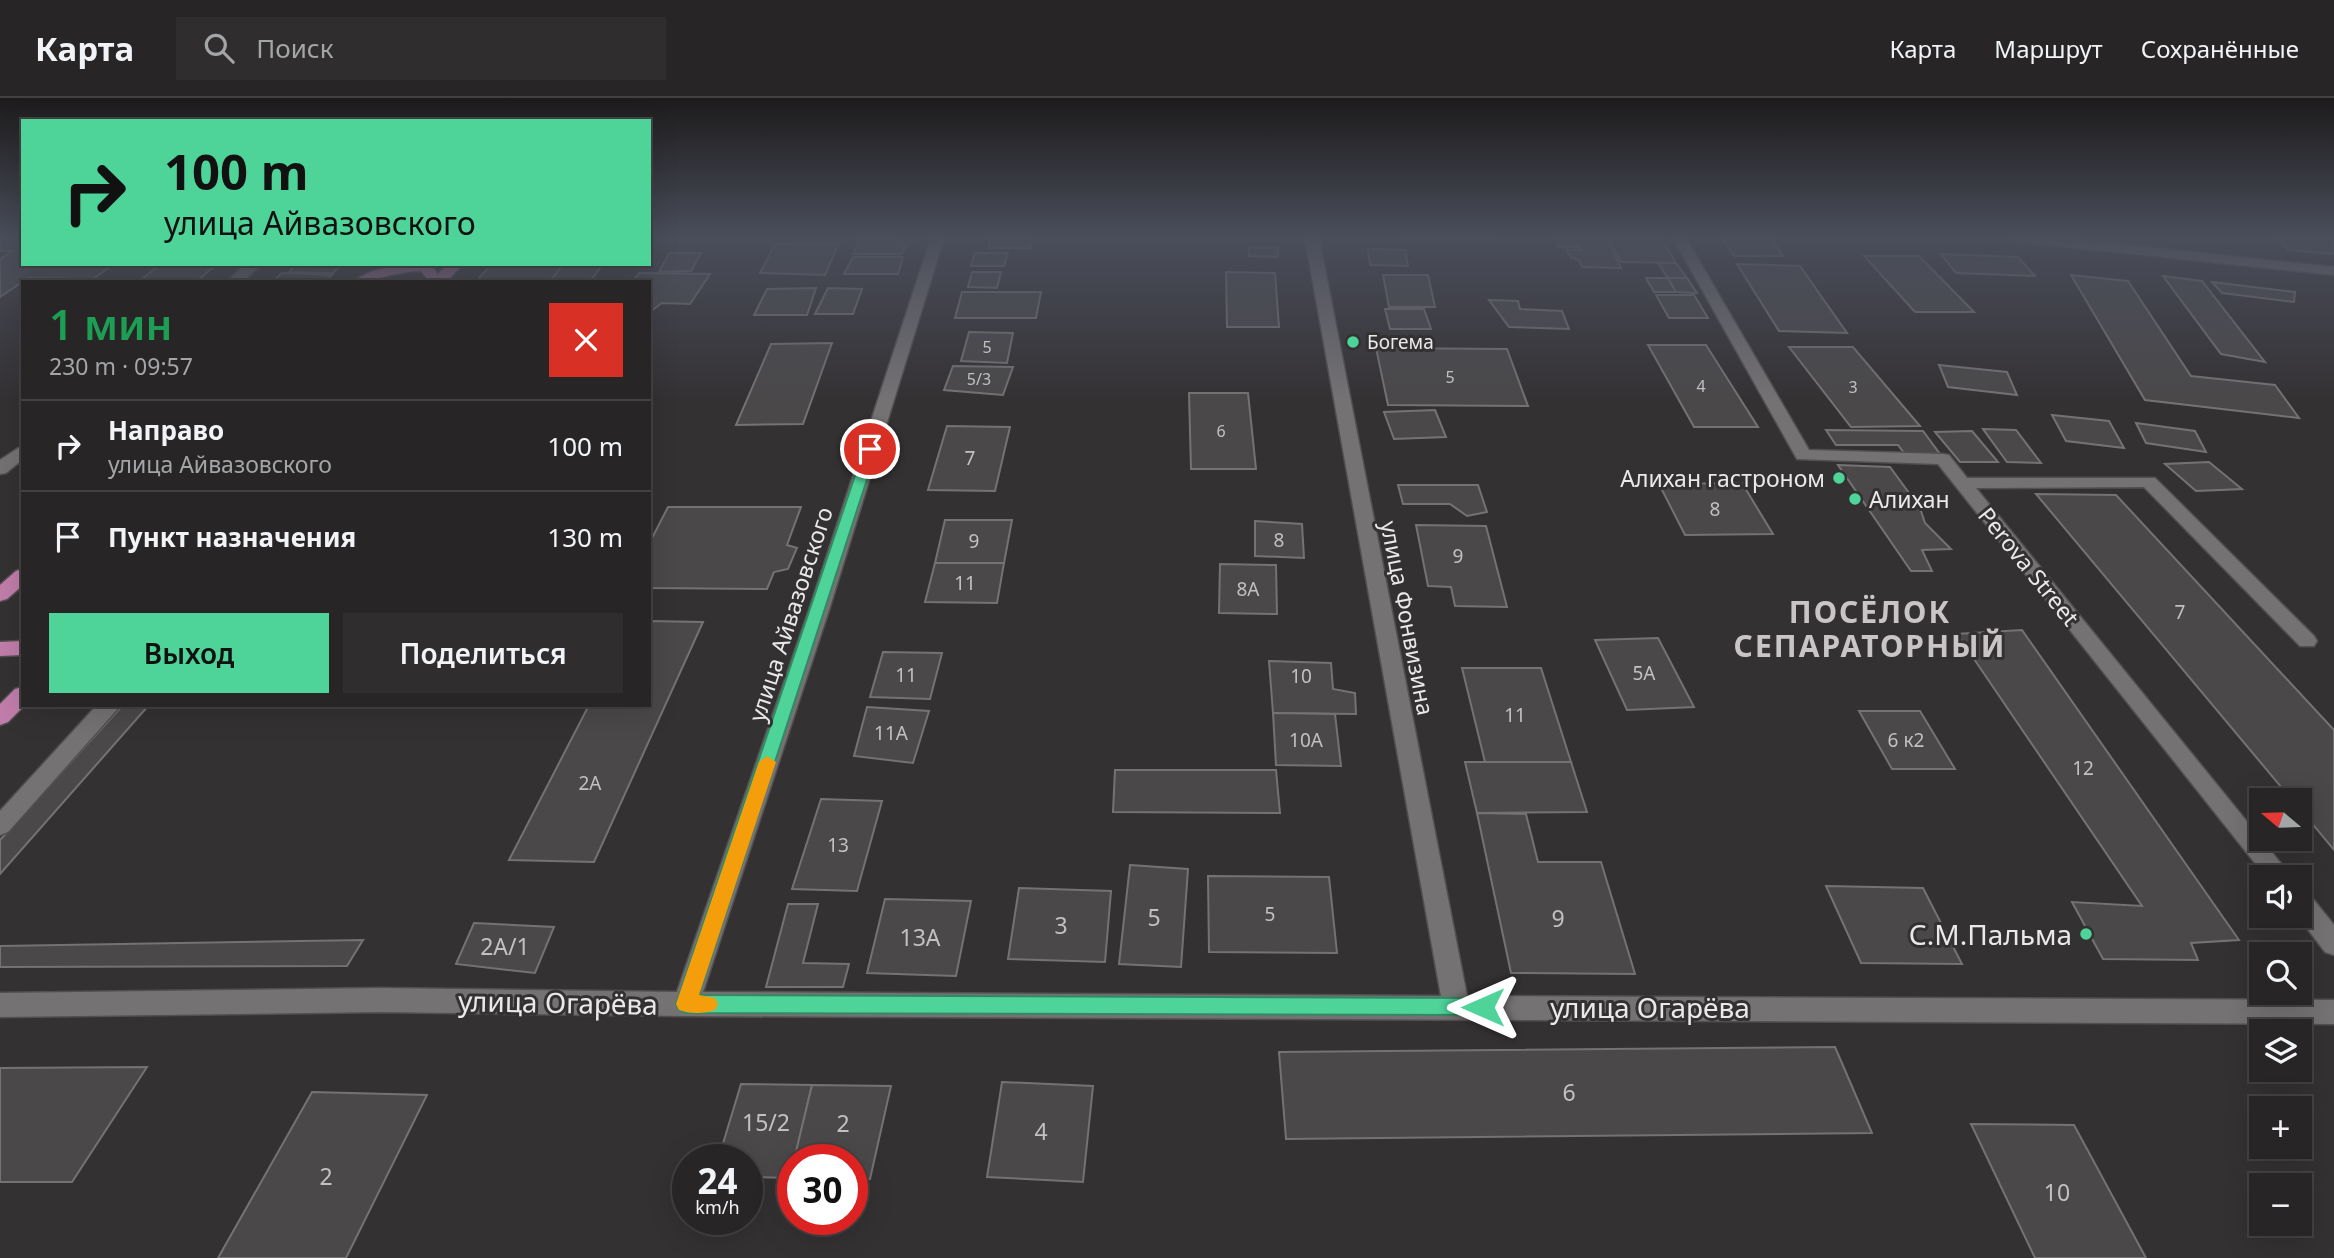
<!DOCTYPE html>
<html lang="ru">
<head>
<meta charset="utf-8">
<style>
  :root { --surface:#272526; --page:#2f2d2e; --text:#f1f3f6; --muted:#a4a5a7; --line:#434243; --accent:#4ed399 }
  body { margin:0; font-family:"Noto Sans",sans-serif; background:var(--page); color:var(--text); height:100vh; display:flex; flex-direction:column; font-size:26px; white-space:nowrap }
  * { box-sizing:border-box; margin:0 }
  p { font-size:23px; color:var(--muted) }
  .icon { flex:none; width:38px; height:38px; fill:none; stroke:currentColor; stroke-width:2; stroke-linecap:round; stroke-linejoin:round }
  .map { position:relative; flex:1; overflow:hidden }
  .sheet { position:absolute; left:21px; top:182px; width:630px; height:427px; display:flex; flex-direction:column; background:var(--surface); border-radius:0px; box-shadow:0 7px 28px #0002,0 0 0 2px var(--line) }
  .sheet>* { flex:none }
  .guide { position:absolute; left:21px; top:21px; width:630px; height:147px; border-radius:0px; box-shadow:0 7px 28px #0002,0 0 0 2px var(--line); background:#4ed399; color:#111; overflow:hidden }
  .needle { width:46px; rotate:289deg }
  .fabs { position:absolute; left:2249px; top:690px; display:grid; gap:14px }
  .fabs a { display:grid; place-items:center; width:63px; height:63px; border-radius:0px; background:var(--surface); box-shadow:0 7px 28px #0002,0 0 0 2px var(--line); font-size:35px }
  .speed { position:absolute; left:672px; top:1046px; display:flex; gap:14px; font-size:35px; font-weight:700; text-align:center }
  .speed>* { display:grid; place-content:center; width:91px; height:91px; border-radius:50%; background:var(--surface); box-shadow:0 7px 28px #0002,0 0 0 2px var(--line); line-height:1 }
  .speed small { font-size:18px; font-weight:400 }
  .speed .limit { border:10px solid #d22; background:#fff; color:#111 }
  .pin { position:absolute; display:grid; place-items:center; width:60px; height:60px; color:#fff; margin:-30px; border:4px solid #fff; border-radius:50%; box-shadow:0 2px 7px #0007 }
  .me { position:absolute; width:77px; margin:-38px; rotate:270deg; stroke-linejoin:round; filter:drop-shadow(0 0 5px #0008) }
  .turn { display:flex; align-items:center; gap:24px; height:147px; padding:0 28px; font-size:32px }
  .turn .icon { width:91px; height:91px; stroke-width:2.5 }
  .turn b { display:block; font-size:49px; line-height:60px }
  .round { display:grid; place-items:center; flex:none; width:74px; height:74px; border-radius:0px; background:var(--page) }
  .overview { display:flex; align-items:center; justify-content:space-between; height:119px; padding:0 28px }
  h1 { font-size:42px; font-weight:600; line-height:52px; color:#1e9e55 }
  .primary-button { display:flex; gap:14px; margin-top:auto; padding:14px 28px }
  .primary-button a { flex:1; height:80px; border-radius:0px; background:var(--accent); color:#111; font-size:28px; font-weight:600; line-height:80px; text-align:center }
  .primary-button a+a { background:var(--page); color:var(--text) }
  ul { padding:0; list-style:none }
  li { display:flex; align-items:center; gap:21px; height:91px; padding:0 28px; border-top:2px solid var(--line) }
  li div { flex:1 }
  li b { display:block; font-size:26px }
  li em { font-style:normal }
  header { display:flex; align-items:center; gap:42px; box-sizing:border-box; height:98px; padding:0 35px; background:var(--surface); border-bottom:2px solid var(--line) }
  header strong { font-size:33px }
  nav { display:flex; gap:38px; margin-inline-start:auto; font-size:24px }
  .search { width:490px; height:63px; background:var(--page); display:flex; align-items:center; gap:18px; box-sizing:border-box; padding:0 24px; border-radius:0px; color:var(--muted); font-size:26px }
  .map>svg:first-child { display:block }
  .building { fill:#4a4849; stroke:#757274; stroke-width:2 }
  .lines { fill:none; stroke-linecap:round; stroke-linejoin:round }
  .minor-casing { stroke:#524f51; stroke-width:3 }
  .major-casing { stroke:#524f51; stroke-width:3 }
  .minor { fill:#757274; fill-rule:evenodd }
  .major { fill:#c17dab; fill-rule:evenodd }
  .route { fill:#4ed399; stroke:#338963; stroke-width:2 }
  .slow { fill:#f59e0b }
  .poi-dot { fill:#4ed399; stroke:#343133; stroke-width:2.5 }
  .labels { text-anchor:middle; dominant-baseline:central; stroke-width:6; stroke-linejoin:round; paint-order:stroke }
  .far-number-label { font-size:16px; fill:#c2c1c2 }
  .far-poi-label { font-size:19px; fill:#eae9ea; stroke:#343133; text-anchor:start }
  .number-label { font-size:19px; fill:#c2c1c2 }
  .poi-label { font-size:23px; fill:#eae9ea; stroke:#343133; text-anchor:end }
  .street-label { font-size:23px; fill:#eae9ea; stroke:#343133 }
  .near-number-label { font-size:23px; fill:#c2c1c2 }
  .near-poi-label { font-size:28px; fill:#eae9ea; stroke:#343133; text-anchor:end }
  .near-street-label { font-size:28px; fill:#eae9ea; stroke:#343133 }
  .district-label { font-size:30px; font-weight:bold; letter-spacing:2px; fill:#c9c5c7; stroke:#343133 }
</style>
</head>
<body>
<header>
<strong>Карта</strong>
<div class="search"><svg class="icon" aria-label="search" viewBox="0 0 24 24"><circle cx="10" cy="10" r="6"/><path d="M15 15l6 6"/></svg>Поиск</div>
<nav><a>Карта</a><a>Маршрут</a><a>Сохранённые</a></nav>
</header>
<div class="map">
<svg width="2334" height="1160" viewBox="0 0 2334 1160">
  <rect width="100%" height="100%" fill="#343133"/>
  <g class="building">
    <path d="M0,140h23v26h91l-21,15 -65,-1 -28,19v-38l13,-8h-13z"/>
    <path d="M991,140h41l-2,10h-41z"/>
    <path d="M1405,140h84l1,2h-85z"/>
    <path d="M1554,140h53l14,30 -39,-1 -3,-7 -8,-2 -4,-8h14l-2,-3h-21z"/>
    <path d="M1609,140h52l15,25 -55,-1z"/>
    <path d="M1722,140h48l13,18h-49z"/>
    <path d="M2278,140l55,1 1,15 -46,-4z"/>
    <path d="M860,141l49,2 -7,13h-49z"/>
    <path d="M839,145l-14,32 -65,-2 15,-29z"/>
    <path d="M1249,149l29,1v9l-29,-1z"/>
    <path d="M1368,151l37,1 3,16 -38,-1z"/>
    <path d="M669,155h32l-10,18 -32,1z"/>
    <path d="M975,155h33l-4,13h-33z"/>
    <path d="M1941,156l77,3 17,19 -79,-3z"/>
    <path d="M1864,158h55l55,56h-59z"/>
    <path d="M853,159h50l-5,17h-54z"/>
    <path d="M1658,165h18l11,15h-19z"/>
    <path d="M161,166h56l-21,18h-58z"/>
    <path d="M297,166h45l-9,9 -44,-1z"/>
    <path d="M492,166h72l-15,18h-74z"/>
    <path d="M564,166h39l-13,18h-41z"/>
    <path d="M1737,166l63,2 47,67 -68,-2z"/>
    <path d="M972,174h29l-4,16 -29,-1z"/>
    <path d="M1226,174l49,1 4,54h-52z"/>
    <path d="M282,175l50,2 -8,7h-52z"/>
    <path d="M639,175l71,1 -20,30 -28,-1 -11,8h-2v-29h-17z"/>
    <path d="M1383,177h45l7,32h-46z"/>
    <path d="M2071,177l57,6 63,95 84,9 24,33 -154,-18z"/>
    <path d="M2163,178l39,5 63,81 -44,-8z"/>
    <path d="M1646,180h22l8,14h-22z"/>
    <path d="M1668,180h19l10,15 -21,-1z"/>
    <path d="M2212,184l83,10 -1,10 -72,-9z"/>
    <path d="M816,190l-9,27h-53l13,-26z"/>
    <path d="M828,190l34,1 -9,25h-38z"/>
    <path d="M962,194h79l-5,26h-81z"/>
    <path d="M1656,197h38l14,23h-39z"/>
    <path d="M1489,202l29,1 2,8 42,2 7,18 -60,-2z"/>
    <path d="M1385,211h39l7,20h-41z"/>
    <path d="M969,234l44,1 -6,30 -46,-2z"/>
    <path d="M832,245l-29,81 -67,1 35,-81z"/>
    <path d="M1648,247h58l52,82h-64z"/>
    <path d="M1789,249h64l67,79 -69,1z"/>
    <path d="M1376,250l131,1 21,57 -140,-1z"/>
    <path d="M1939,267l68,7 10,23 -69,-8z"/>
    <path d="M953,268l60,1 -10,28 -59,-5z"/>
    <path d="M1189,295h59l8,76h-65z"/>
    <path d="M1435,312l11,27 -52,2 -10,-27z"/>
    <path d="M2052,317l57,6 15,27 -58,-7z"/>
    <path d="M2136,325l59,8 11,21 -60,-9z"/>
    <path d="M947,328l63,1 -15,64 -67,-1z"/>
    <path d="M1983,331l33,1 25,33 -34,-1z"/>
    <path d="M1826,332l97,1 17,23 -36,-1 -6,-8h-62z"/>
    <path d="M1972,333l26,31h-38l-25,-30z"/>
    <path d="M2209,364l33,27 -46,2 -31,-27z"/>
    <path d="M1838,367l52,2 30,41 5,15 26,26 -29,1 10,21h-21z"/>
    <path d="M1742,385l31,51 -88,1 -26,-51z"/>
    <path d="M1398,387h80l9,27 -20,4 -17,-12h-47z"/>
    <path d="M2036,396l80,1 218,235v120l-34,-41v-9h-8z"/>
    <path d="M668,409h133l-14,38 10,3 -9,21 -14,3 -7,17 -118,-1v-44z"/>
    <path d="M945,422h67l-8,43h-69z"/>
    <path d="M1255,423l47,3 2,34 -49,-2z"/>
    <path d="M1416,427l70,1 21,81 -52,-1 -4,-19 -23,-1z"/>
    <path d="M935,465h69l-7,40 -72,-1z"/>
    <path d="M1220,466l56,1 1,49 -58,-1z"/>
    <path d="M649,523l54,1 -109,240 -85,-2 80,-155h60z"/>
    <path d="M2022,532l217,310 -48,3 7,17 -95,-1 -31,-57 70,4 -185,-272z"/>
    <path d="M1658,540l36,69 -67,3 -32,-70z"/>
    <path d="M883,554l59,1 -12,46 -60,-2z"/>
    <path d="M1269,563l62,2 2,26 22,4 1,21 -83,-1z"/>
    <path d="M1462,570h79l30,94h-86z"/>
    <path d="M123,607h26l-149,169v-34z"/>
    <path d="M867,609l62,4 -16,52 -59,-7z"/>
    <path d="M1859,613h61l35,58h-63z"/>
    <path d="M1273,615l62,1 6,52 -65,-1z"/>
    <path d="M1465,664h106l16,50 -110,1z"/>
    <path d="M1115,672h161l4,43 -167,-1z"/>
    <path d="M821,701l61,2 -25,90 -65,-2z"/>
    <path d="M1477,715l49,1 12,48h63l34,112 -124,-1z"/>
    <path d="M1130,767l58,4 -7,98 -62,-3z"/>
    <path d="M1208,778l121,1 8,76 -128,-1z"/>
    <path d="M1826,788l97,2 39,76 -101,-1z"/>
    <path d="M1019,790l92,3 -6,71 -97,-3z"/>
    <path d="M885,801l86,2 -15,75 -89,-3z"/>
    <path d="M788,806h30l-15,59 46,1 -6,23h-77z"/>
    <path d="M474,825l80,4 -19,46 -79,-9z"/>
    <path d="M363,842l-16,26 -347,1v-21z"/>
    <path d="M1835,949l37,86 -586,6 -7,-87z"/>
    <path d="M147,969l-75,115h-72v-114z"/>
    <path d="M1002,984l91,4 -10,96 -96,-5z"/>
    <path d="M741,986l71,1 -22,93 -43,-1v-17h-29z"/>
    <path d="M812,987l79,1 -21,93h-18v-19h-58z"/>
    <path d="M312,994l115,3 -81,163h-128z"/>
    <path d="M1971,1026l103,1 72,133h-111z"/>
  </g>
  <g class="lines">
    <g class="minor-casing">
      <g id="minor">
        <path d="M931,140h13l-114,369 -127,385 738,4 -136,-758h14l148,758 867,4v24l-1648,-8 -306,-4 -380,5v-24l380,-5 297,4 133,-385z"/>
        <path d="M1673,140h13l123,212 134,4 6,1 18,23h188l159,158 3,5 -3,5h-14l-156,-159 -168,1 316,389h-26l-328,-413 -141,-5z"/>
        <path d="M2012,140h48l274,29v8l-316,-33z"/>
        <path d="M246,166h16l-20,18h-16z"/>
        <path d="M23,347v14l-17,14 -6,1v-14z"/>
        <path d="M97,607h24l-113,127 -8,3v-24z"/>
        <path d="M2300,793l9,3 25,31v30l-9,-3 -28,-37h3z"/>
      </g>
    </g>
    <g class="major-casing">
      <g id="major">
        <path d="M398,166h32l8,10 10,-10h15l-17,18h-16l-9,-11c-25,0 -46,11 -71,11l20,-10z"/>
        <path d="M23,471v16l-16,14 -7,2v-16l16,-14z"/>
        <path d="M23,543v14l-23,1v-14z"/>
        <path d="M23,589l2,18 -17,17 -8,3v-21l15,-15z"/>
      </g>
    </g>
    <use href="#minor" class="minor"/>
    <use href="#major" class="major"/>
  </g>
  <linearGradient id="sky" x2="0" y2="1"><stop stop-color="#1d1b1c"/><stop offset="0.46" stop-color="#4a4e5b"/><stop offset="1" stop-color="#4a4e5b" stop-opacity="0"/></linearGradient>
  <rect width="2334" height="303" fill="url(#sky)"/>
  <path class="route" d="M870,347l7,4 -178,546 784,3 8,2 3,7 -3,6 -8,2 -797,-2 -7,-3 -3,-6 188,-555z"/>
  <path class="slow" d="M767,658l9,6 -77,233 16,3 3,6 -3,6c-11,4 -25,4 -36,0l-3,-6 83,-242z"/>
  <g class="poi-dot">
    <circle cx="1353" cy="244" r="7"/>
    <circle cx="1839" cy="380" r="7"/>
    <circle cx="1855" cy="401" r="7"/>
    <circle cx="2086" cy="836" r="7"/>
  </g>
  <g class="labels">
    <g class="far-number-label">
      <text x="987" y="249">5</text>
      <text x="1450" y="279">5</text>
      <text x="979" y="281">5/3</text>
      <text x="1701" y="288">4</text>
      <text x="1853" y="289">3</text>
      <text x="1221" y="333">6</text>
    </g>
    <g class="far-poi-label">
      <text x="1367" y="244">Богема</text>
    </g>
    <g class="number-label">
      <text x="970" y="360">7</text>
      <text x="1715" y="411">8</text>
      <text x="1279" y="442">8</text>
      <text x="974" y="443">9</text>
      <text x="1458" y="458">9</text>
      <text x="965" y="485">11</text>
      <text x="1248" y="491">8А</text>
      <text x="2180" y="514">7</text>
      <text x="1644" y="575">5А</text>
      <text x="906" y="577">11</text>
      <text x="1301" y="578">10</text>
      <text x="1515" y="617">11</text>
      <text x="891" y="635">11А</text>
      <text x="1306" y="642">10А</text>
      <text x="1906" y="642">6 к2</text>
      <text x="2083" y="670">12</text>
      <text x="590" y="685">2А</text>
      <text x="838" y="747">13</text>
      <text x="1270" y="816">5</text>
    </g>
    <g class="poi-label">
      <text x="1825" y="380">Алихан гастроном</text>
      <text x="1869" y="401" text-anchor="start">Алихан</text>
    </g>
    <g class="street-label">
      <text transform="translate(2029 468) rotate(51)">Perova Street</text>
      <text transform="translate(790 516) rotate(-72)">улица Айвазовского</text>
      <text transform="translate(1408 520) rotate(79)">улица Фонвизина</text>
    </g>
    <g class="near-number-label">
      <text x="1154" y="819">5</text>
      <text x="1558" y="820">9</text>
      <text x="1061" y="827">3</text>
      <text x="920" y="839">13А</text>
      <text x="505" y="848">2А/1</text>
      <text x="1569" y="994">6</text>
      <text x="766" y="1024">15/2</text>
      <text x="843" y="1025">2</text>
      <text x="1041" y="1033">4</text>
      <text x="326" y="1078">2</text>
      <text x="2057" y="1094">10</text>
    </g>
    <g class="near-poi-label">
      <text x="2072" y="836">С.М.Пальма</text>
    </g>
    <g class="near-street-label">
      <text transform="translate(558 904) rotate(1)">улица Огарёва</text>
      <text x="1650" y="909">улица Огарёва</text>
    </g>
    <g class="district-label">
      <text x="1870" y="513">ПОСЁЛОК<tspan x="1870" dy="34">СЕПАРАТОРНЫЙ</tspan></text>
    </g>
  </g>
</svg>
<div class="fabs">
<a><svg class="needle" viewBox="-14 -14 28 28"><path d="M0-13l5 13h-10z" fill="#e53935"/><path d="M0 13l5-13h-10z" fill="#a4a5a7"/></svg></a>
<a><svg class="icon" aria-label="sound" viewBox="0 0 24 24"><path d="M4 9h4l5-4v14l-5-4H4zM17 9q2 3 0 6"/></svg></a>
<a><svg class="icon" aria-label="search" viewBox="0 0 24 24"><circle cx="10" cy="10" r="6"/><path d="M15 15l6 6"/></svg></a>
<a><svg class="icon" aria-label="layers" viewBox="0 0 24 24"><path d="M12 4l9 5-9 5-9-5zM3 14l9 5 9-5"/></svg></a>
<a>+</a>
<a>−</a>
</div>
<div class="speed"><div>24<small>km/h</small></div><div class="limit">30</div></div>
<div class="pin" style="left:870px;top:351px;background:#d93025"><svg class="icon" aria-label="arrive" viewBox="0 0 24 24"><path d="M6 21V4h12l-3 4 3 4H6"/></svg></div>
<svg class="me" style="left:1483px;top:909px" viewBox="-20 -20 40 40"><path d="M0-17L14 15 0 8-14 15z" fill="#4ed399" stroke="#fff" stroke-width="4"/></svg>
<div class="guide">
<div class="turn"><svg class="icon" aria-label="right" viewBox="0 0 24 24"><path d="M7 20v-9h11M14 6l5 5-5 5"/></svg><div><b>100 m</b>улица Айвазовского</div></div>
</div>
<section class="sheet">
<div class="overview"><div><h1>1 мин</h1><p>230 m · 09:57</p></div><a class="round" style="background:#d93025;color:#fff"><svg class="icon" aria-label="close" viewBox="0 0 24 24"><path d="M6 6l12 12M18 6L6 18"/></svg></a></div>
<ul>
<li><svg class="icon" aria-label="right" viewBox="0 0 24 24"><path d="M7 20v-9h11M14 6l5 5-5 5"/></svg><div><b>Направо</b><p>улица Айвазовского</p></div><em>100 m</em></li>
<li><svg class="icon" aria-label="arrive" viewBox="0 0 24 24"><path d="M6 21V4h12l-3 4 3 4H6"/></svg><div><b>Пункт назначения</b></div><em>130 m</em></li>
</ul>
<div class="primary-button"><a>Выход</a><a>Поделиться</a></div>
</section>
</div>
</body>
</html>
